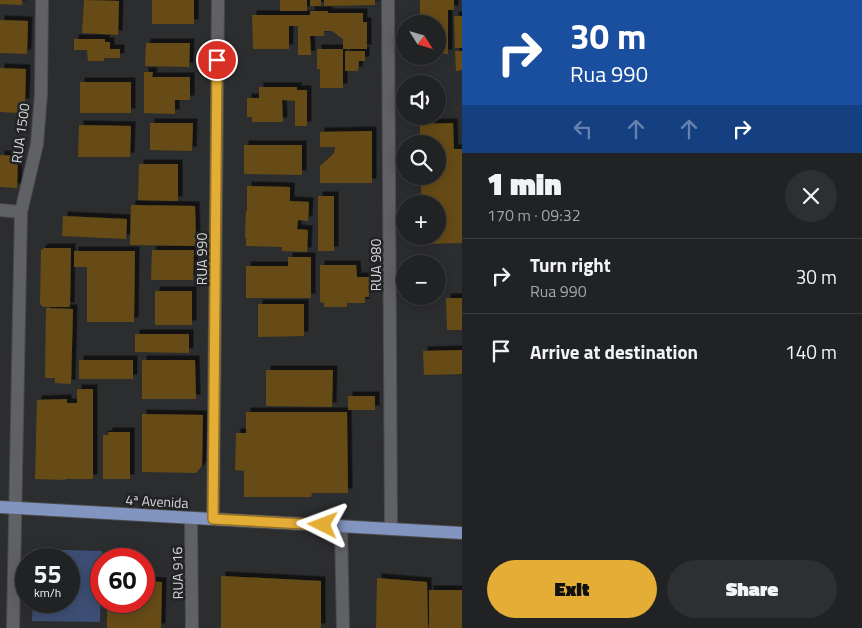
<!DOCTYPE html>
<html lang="en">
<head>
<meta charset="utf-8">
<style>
  :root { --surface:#212223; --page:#2d2f30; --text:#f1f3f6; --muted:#a2a4a6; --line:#3e3f41; --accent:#e4ad35 }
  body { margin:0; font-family:"Titillium Web",sans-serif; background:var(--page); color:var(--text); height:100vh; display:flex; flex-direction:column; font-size:19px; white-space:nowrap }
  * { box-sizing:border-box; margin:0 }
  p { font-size:16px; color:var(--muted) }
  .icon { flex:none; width:28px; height:28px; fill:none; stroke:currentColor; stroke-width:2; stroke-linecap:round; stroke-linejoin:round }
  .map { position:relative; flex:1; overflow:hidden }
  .drawer { display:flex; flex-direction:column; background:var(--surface); width:400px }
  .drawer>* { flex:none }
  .banner { background:#1a4fa0; color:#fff; overflow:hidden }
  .needle { width:32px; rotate:127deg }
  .tools { position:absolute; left:396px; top:15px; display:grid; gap:10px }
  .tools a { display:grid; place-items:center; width:50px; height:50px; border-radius:50%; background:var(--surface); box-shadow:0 2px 12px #0003,0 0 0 1px var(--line); font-size:25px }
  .speed { position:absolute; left:15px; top:548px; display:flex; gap:10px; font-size:25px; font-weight:700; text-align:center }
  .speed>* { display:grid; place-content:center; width:65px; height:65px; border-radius:50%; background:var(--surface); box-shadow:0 2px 12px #0003,0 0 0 1px var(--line); line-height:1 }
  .speed small { font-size:12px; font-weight:400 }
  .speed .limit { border:8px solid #d22; background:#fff; color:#111 }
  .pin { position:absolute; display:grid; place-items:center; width:42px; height:42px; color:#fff; margin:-21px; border:2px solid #fff; border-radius:50%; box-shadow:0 1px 5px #0007 }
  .me { position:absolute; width:55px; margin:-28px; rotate:273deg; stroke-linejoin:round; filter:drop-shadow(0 0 4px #0008) }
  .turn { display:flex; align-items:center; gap:18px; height:105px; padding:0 25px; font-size:22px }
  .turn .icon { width:65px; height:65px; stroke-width:2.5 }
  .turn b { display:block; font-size:35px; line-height:42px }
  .lanes { display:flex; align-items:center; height:48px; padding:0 25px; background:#0003; justify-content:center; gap:25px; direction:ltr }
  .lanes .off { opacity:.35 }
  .round { display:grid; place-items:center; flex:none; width:52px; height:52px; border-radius:26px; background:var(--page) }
  .head { display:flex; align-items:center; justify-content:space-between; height:85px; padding:0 25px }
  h1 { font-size:30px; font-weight:800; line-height:38px }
  .primary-button { display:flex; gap:10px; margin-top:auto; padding:10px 25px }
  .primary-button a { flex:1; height:58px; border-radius:30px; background:var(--accent); color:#111; font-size:20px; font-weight:800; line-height:58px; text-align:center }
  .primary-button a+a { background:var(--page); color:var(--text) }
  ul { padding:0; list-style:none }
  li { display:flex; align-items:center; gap:15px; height:75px; padding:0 25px; border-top:1px solid var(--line) }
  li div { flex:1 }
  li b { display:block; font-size:19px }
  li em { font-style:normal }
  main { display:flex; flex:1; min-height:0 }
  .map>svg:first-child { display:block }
  .green { fill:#3d4e74 }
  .building { fill:#664c14; filter:url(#shadow) }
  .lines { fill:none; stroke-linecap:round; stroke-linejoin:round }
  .minor-casing { stroke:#4b4b4d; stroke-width:14 }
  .major-casing { stroke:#4b4b4d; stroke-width:14 }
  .minor { stroke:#606164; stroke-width:12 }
  .major { stroke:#8295c0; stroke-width:12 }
  .route-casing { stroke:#947022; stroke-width:12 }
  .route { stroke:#e4ad35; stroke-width:9 }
  .labels { text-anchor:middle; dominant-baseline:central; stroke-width:5; stroke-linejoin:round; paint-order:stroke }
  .street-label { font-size:14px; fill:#d7d7d9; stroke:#222325 }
</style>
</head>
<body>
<main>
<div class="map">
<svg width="462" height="628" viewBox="0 0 462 628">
  <defs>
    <filter id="shadow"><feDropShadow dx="4.5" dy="-4.5" stdDeviation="0" flood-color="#0009"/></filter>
  </defs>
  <rect width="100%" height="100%" fill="#2c2d2f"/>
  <path class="green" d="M34,549l68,2v8h-1l-1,63 -68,-1 1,-20h36v-42h-35z"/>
  <g class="building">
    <path d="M0,0h22v5l-22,-1z"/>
    <path d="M84,0l35,1 -1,34 -36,-2z"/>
    <rect x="152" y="0" width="42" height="24"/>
    <rect x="280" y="0" width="27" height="11"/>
    <rect x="310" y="0" width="11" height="6"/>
    <path d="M324,0h51v5l-51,1z"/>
    <path d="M420,0h34v10h-6v44h-10v-30h-18z"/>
    <path d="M310,11h18v2h35v9h4v27h-24v39h-23v-19h-3v-20h26v-10l-11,-8h-8v5h-14l1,19h-13v-29h-9v23h-36l-1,-34h58z"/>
    <path d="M454,16h8v32h-7z"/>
    <path d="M0,20l28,1 -1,33 -27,-1z"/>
    <path d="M74,39h31v3h5v7h10v9h-16v3h-16l-1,-11h-13z"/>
    <path d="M146,43h44l-1,24 -44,-1z"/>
    <path d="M345,51h20v10h-6l-1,10h-13z"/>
    <path d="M455,51h7v19l-6,1z"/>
    <path d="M0,68l26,1 -1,34h-7l-1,10 -17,-1z"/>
    <path d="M144,72h9l-1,5h38v23h-15v14l-31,-1z"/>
    <rect x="80" y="82" width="51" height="31"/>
    <path d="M259,87h38v3h10v36h-12v-25l-13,-1 1,22h-31v-5h-5v-19h12z"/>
    <path d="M150,123h43l-1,28 -42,-1z"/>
    <path d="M453,123l1,26h8v94l-38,1v-8h14v-32h-17v-28h17v-32h-18v-20z"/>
    <path d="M79,125l52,1 -1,31h-52z"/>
    <path d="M372,131v52h-52v-17l14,-13 1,-6h-15v-15z"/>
    <path d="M244,145h58v30l-58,-1z"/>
    <path d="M0,155l18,1 -1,32 -17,-1z"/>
    <path d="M139,164h39v37l-40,-1z"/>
    <path d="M247,186l43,1v14l19,1 -1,19 -10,-1 -1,9 11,1 -1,22 -25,-1v-4l-36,-1v-9l-1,1 1,-27h1z"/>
    <rect x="318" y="196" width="16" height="55"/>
    <path d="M131,205l64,1 1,35h-1v5l-65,-1z"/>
    <path d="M63,216l64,3 -1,20 -64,-3z"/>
    <path d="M44,248h27l-1,59h-27l-3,-3 1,-54z"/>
    <path d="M152,250h42l-1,30h-42z"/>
    <path d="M74,251h61l-1,71h-47v-55h-13z"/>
    <path d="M288,257h23v41h-65v-32h42z"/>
    <path d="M320,265h36l1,12h12v20h-4v6h-18v4h-23v-4l-4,-1z"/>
    <rect x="155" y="291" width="37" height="34"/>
    <path d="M446,298h16v32h-15z"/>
    <path d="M258,304h46v32l-46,1z"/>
    <path d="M46,308l27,1 -2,75 -16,-1v-5h-10z"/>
    <path d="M135,334h54v19l-54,-1z"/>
    <path d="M462,350v24l-38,1 -1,-24z"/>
    <rect x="79" y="360" width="54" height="19"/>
    <path d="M142,360h53l1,39h-54z"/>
    <path d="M266,370h67l-1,37 -66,-1z"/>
    <path d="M77,389h16v90h-28v1l-30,-1 2,-79 30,-1v4h10z"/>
    <rect x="348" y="396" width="27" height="14"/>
    <path d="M246,412h101l1,81h-36l-1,4h-67v-26l-9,-1 1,-37h10z"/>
    <path d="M142,414l61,1 -1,51 -6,7 -54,-1z"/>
    <path d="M108,432h22v47h-27v-44h5z"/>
    <path d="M221,576l100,5v47h-100z"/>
    <path d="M377,578l50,4 1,46h-52z"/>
    <path d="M144,581l18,1 -1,46h-54v-27h37z"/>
    <rect x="429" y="590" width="33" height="38"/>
  </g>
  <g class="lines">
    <g class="minor-casing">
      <g id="minor">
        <path d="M388,0l3,529"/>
        <path d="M0,210l21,2"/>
        <path d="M191,518l1,110"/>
        <path d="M213,519l5,-519"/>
        <path d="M341,526l2,102"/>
        <path d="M13,628l8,-416 16,-68 4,-50 1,-94"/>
      </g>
    </g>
    <g class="major-casing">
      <path id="major" d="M0,507l462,26"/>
    </g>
    <use href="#minor" class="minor"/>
    <use href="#major" class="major"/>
  </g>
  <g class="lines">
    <g class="route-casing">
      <path id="route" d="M217,60l-4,459 110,6"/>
    </g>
    <use href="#route" class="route"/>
  </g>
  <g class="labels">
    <g class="street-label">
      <text transform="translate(20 133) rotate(-82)">RUA 1500</text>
      <text transform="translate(201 259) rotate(-90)">RUA 990</text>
      <text transform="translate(375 265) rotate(-90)">RUA 980</text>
      <text transform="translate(157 501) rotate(3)">4ª Avenida</text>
      <text transform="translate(177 573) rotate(-91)">RUA 916</text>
    </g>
  </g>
</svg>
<div class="tools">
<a><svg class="needle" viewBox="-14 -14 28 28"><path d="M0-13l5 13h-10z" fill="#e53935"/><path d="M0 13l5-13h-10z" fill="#a2a4a6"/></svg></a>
<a><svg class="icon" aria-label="sound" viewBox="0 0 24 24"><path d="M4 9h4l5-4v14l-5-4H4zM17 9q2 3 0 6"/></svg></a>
<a><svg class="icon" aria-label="search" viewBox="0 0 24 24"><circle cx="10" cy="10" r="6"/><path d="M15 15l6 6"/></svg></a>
<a>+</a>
<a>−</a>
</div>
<div class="speed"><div>55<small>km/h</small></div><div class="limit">60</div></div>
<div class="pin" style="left:217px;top:60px;background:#d93025"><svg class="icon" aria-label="arrive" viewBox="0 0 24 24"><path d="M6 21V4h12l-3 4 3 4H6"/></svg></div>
<svg class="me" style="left:323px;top:525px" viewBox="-20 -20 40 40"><path d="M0-17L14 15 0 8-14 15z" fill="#e4ad35" stroke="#fff" stroke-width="4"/></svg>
</div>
<section class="drawer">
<div class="banner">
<div class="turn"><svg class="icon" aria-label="right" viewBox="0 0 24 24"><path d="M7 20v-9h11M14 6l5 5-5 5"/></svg><div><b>30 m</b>Rua 990</div></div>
<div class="lanes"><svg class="icon off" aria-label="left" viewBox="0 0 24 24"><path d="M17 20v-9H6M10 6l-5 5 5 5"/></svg><svg class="icon off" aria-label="ahead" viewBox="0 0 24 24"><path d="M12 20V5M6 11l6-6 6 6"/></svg><svg class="icon off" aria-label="ahead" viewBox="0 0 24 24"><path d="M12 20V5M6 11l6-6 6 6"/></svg><svg class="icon" aria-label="right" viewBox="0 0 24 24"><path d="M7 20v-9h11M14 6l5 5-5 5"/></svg></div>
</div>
<div class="head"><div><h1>1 min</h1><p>170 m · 09:32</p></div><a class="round"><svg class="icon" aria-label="close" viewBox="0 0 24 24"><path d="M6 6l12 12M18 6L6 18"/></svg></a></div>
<ul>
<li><svg class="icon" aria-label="right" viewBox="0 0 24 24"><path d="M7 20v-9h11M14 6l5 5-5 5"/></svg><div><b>Turn right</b><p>Rua 990</p></div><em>30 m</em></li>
<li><svg class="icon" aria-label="arrive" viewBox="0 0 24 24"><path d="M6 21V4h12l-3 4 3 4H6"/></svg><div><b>Arrive at destination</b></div><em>140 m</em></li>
</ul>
<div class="primary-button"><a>Exit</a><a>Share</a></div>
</section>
</main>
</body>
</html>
